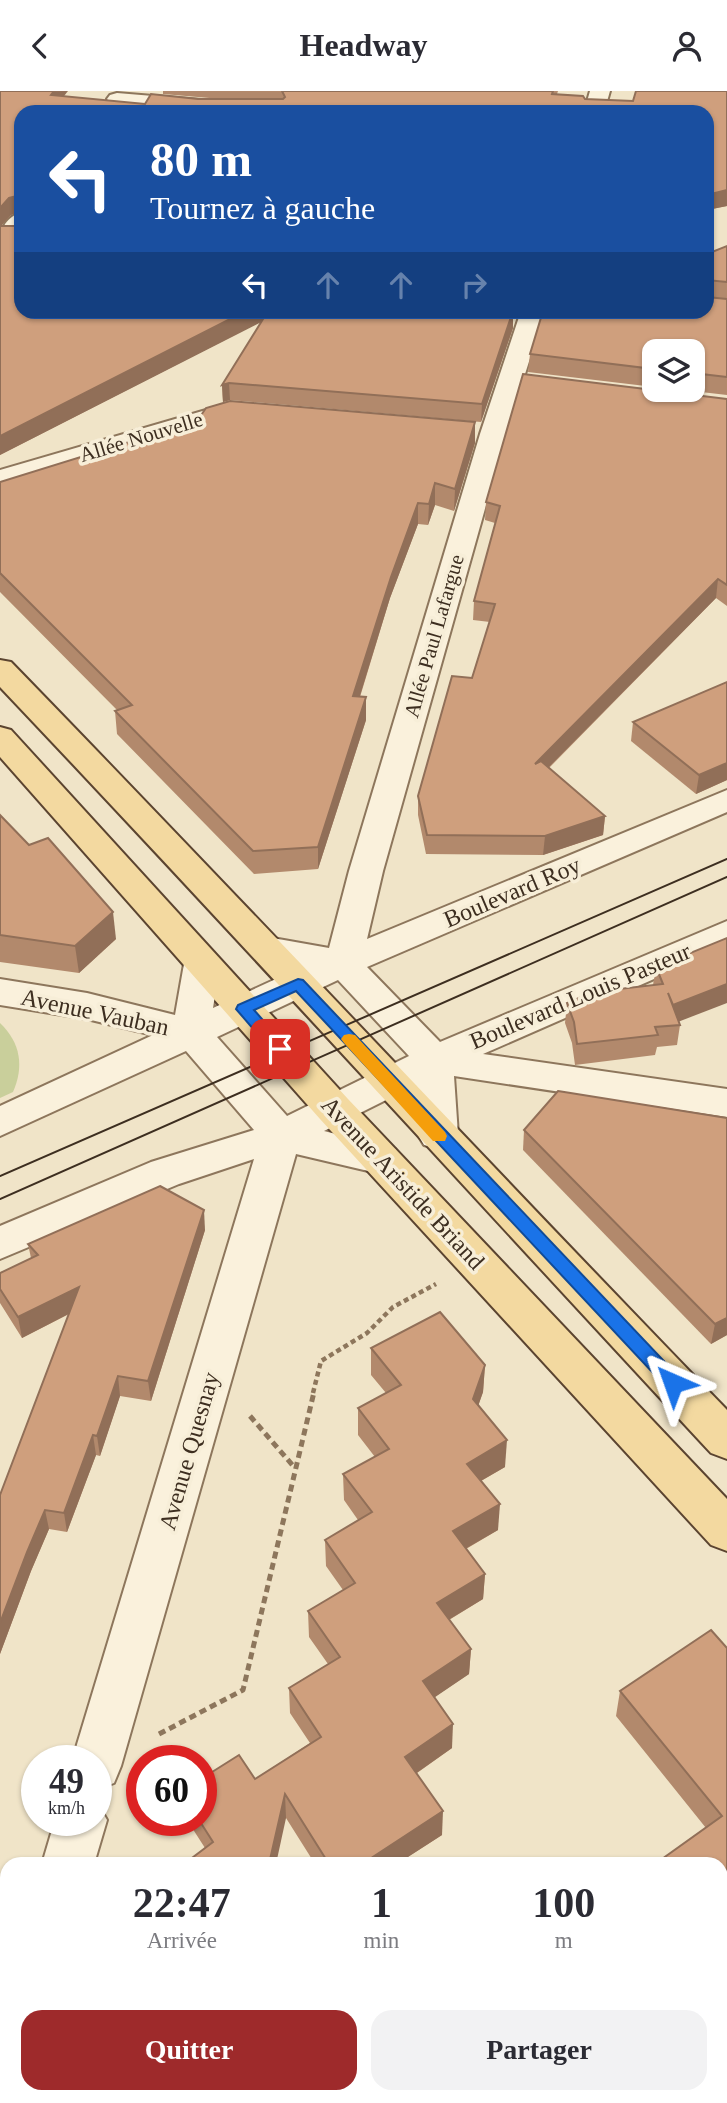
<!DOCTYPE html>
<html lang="fr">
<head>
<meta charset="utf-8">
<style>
  :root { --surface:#fff; --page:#f2f2f3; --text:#2b2b33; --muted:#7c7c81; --accent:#9e2a2b }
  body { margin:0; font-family:Georgia,serif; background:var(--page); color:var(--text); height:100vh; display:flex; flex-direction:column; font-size:26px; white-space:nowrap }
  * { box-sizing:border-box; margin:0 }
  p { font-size:23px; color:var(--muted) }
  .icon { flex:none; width:38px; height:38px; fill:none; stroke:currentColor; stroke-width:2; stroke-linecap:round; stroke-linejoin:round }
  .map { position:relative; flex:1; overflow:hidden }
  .side { position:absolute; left:0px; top:1766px; width:728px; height:247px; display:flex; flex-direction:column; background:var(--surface); border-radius:21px 21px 0 0; box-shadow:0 2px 5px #0004 }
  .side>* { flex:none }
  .top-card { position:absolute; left:14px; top:14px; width:700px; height:214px; border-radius:21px; box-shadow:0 2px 5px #0004; background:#1a4fa0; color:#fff; overflow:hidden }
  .fabs { position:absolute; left:642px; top:248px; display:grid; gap:14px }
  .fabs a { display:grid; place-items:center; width:63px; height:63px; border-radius:14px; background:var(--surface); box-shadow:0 2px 5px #0004; font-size:35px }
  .speed { position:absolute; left:21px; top:1654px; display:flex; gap:14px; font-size:35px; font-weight:700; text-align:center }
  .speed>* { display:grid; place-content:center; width:91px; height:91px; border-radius:50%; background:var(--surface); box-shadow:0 2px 5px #0004; line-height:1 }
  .speed small { font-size:18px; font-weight:400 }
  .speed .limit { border:10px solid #d22; background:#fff; color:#111 }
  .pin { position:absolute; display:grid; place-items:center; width:60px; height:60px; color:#fff; margin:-30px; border-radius:14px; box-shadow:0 4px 10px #0006 }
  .me { position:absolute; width:77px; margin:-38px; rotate:317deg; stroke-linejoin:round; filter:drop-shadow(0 0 5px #0008) }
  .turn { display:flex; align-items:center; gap:24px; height:147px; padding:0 21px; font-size:32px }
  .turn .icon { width:91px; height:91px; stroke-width:2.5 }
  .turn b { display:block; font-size:49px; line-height:60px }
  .lanes { display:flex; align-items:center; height:66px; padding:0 21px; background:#0003; justify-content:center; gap:35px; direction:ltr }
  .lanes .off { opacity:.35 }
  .eta { display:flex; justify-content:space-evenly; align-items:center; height:119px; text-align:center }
  .eta b { font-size:42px; font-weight:600; line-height:49px }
  .cta { display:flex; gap:14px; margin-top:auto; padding:14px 21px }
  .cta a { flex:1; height:80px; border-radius:21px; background:var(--accent); color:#fff; font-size:28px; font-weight:600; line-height:80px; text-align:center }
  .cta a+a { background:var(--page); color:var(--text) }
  header { display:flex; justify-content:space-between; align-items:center; height:91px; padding:0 21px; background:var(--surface); font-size:32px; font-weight:600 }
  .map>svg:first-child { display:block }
  .green { fill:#c9cf9b }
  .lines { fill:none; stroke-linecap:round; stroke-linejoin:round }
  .minor-casing { stroke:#8d765c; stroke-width:4 }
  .major-casing { stroke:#5b4430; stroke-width:4 }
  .path-far1 { stroke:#8d765c; stroke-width:4.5; stroke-dasharray:5 3.5; stroke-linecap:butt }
  .path { stroke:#8d765c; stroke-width:5; stroke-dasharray:7 4.5; stroke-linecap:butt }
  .minor { fill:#faf1dc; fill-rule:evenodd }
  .major { fill:#f3d9a0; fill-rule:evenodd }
  .tram { stroke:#3d2e20; stroke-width:2 }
  .wall { fill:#b2896c }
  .shaded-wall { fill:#916f58 }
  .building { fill:#cf9f7d; stroke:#916f58; stroke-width:2 }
  .route { fill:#1a73e8; stroke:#114b97; stroke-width:2 }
  .slow { fill:#f59e0b }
  .labels { text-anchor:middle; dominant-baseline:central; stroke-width:7; stroke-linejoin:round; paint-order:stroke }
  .far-street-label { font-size:21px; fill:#3d2e20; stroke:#f7eed8 }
  .street-label { font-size:24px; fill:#3d2e20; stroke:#f7eed8 }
</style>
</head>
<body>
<header><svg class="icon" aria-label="back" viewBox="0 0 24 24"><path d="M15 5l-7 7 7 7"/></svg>Headway<svg class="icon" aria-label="person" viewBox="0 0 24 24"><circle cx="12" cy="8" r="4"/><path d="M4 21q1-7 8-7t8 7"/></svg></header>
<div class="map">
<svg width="727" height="2012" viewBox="0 0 727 2012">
  <rect width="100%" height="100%" fill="#f0e4c8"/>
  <path class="green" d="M0,932c21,20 24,44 13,69l-13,6z"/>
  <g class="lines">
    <g class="minor-casing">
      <g id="minor">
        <path d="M590,0h20l-6,21h-20z"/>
        <path d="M117,2l156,13 7,2 3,4h-84l-89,-9 -3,-4 3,-4z"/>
        <path d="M21,122v22l-5,6h-16c0,-13 8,-25 21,-28z"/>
        <path d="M521,220h24l-39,123 -123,437 -16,68 360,-149v22l-360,155 73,75 287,-121v26l-244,107 244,35v28l-273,-41 4,59 -6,10 -14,4 -14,-4 -6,-10 -2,-50 -92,46 71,18 6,10 -6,10 -14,5 -85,-20 -175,612 -7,17 -18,7v-29h-24l182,-602 -75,25 -179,75v-33l151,-64 103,-32 -68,-79 -186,85v-30l153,-71 -66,-16 -87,-14v-26l87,14 88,22 9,-51 5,-9 13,-3 13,3 5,9 -7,44 89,-41 -48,-10 -5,-8 5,-8 13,-4 62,11 20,-77 131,-437zM338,889l71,76 -122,60 -70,-79z"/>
        <path d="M230,312l29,4 4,6 -4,6 -9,2 -19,-2 -231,68v-17z"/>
        <path d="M96,1710l11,19 -13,44h-52l13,-44h41z"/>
        <path d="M0,1904l7,1v101h21l-3,6h-25z"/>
      </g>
    </g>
    <g class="major-casing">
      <g id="major">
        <path d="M0,569l11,2c241,248 476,500 716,748v49l-16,-6c-237,-255 -471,-513 -711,-766z"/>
        <path d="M0,636l11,3 337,369 379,400v52l-16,-6 -391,-426 -320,-362z"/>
      </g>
    </g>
    <path class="path-far1" d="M313,1302l8,-32 46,-28 26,-26 43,-23"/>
    <g class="path">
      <path d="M250,1325l45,52"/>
      <path d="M159,1643l84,-44 71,-298"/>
    </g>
    <use href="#minor" class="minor"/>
    <use href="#major" class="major"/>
    <g class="tram">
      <path d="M0,1085l727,-317"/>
      <path d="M0,1108l727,-322"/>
    </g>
  </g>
  <g class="wall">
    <path d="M0,0l145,13 53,-5h23l-58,-5v-3h395l-1,3 28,5 48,2 94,-10v115l-20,4v-98l-686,99 -10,4 -10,11 512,102 -32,94 -251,-22 -7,2 -1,-17 40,-64 -262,134z"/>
    <path d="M727,155v149l-43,-5h9v-38h-39v35l-126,-15 2,-18 177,-43v-57z"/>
    <path d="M727,308v207l-11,-8 -167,170 56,48 -2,19 -60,20 -117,-1 -8,-39v-19l54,-118 18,-56 -17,-2 1,-19 21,-78 -10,-3 1,-18z"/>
    <path d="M475,352l-21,68 -19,-6 -7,20 -10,-1 -28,74 -30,99 6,23 -48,149 -64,5 -137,-140 -2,-23 2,-1 -117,-118v-110z"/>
    <path d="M727,591v98l-31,14 -65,-53 2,-19z"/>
    <path d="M0,724l116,124 -37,34 -79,-11z"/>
    <path d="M727,847l-48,84 1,3 -3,20 -20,2 -2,8 -80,10 -3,-22 -7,-20 2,-20 86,-18 3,-18z"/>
    <path d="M727,1027v217l-16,9 -188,-194 1,-20z"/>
    <path d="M205,1139l-54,171 -31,-5 -20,60 -4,-1 -29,77 -18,-3 -18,42 -31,83v-159l69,-181 -47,24 -22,-35v-30l31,-15 -3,-14z"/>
    <path d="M371,1257l114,17 -2,27 -5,14 27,61 -24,14 17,49 -32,19 19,25 -2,25 -34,21 22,29 -2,25 -35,23 18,51 -35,25 25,62 -45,29h-82l-29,-46 -81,30 -18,-28h14l54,-41 55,-36 -20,-30 -1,-25 39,-24 -19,-27 -1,-26 35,-21 -17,-24 -1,-26 33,-20 -14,-20 -1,-26 32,-17 -17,-22v-27l28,-15 -15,-18z"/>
    <path d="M727,1557v442l-6,5v-231l-15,-36 -90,-112 4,-25z"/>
    <path d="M583,2006h136l-9,6h-122z"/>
  </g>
  <g class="shaded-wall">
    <path d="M54,0h14l-16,20 -1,-16z"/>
    <path d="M727,99v16l-20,4v-15z"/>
    <path d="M21,104v16l-10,4 -10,11 -1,6v-24l9,-10z"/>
    <path d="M246,220h33v2l-279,142v-19z"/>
    <path d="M513,220v17l-32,94 1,-18z"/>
    <path d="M229,292l1,17 -7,2 -1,-17z"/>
    <path d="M475,331v21l-21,68 1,-22z"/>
    <path d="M435,392v22l-7,20 1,-21z"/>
    <path d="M418,412v21l-28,74 -37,120v-22l38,-119z"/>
    <path d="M718,488l-2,19 -183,185 2,-19z"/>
    <path d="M366,606v23l-48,149v-22z"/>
    <path d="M727,672v17l-31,14 3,-19z"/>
    <path d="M605,725l-2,19 -60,20 2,-19z"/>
    <path d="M113,821l3,27 -37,34 -4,-27z"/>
    <path d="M727,893v19l-57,22 3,-20z"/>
    <path d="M204,1119l1,20 -54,171 -3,-20z"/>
    <path d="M79,1196l3,20 -60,31 -4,-21z"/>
    <path d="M727,1227v17l-16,9 4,-20z"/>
    <path d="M485,1274l-2,27 -12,34 2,-27z"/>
    <path d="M118,1285l2,20 -20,60 -3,-20z"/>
    <path d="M93,1344l3,20 -29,77 -3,-19z"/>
    <path d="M507,1349l-2,27 -40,23 2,-26z"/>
    <path d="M500,1413l-2,26 -47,27 2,-26z"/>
    <path d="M45,1419l4,19 -18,42 -31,83v-31l27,-71z"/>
    <path d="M485,1483l-2,25 -48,29 2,-25z"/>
    <path d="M471,1558l-2,25 -47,32 1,-25z"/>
    <path d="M453,1633l-1,24 -47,33v-24z"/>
    <path d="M285,1703l1,24 -10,46h-7z"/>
    <path d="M443,1720l-1,24 -45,29h-35z"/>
    <path d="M727,1984v15l-6,5v-15z"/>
    <path d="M216,2006h8l-2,6h-7z"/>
    <path d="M699,2006h20l-9,6h-20z"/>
  </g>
  <g class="building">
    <path d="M0,0h54l-3,4 94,9 6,-10 47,5h85l2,-2 -3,-6h271l-1,3 31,2 2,3 48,2 3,-10h91v99l-20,5v-83h-686v92v-9l-12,3 -9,10z"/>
    <path d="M21,128v92h225l-246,125v-210h16z"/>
    <path d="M727,155v36l-20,-2v4v-30z"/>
    <path d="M707,206l20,2v78l-34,-4v-21h-39v17l-124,-15 13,-43h164z"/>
    <path d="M268,220h245l-31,93 -253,-21 -7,2z"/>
    <path d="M523,283l204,25v186l-9,-6 -183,185 6,-3 64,55 -60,20 -118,-1 -9,-39 34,-120 20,2 23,-74 -21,-3 26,-95 -14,-4z"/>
    <path d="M230,310l245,21 -20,67 -20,-6 -6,21 -11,-1 -27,74 -38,119 13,1 -48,150 -65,4 -138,-140 17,-6 -132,-132v-91l197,-61 9,-13z"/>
    <path d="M727,591v81l-28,12 -66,-53z"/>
    <path d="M0,724l29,30 19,-7 65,74 -38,34 -75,-11z"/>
    <path d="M727,847v46l-54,21 -5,-12 12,32 -25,2 3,8 -81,9 -3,-22 -7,-19 26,-11 70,-8 -7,-17z"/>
    <path d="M558,1000l169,27v200l-12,6 -191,-194z"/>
    <path d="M160,1095l44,24 -56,171 -30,-5 -21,60 -4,-1 -29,78 -19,-3 -18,42 -27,71v-128l79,-208 -61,30 -18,-28v-16l38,-18 -10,-11z"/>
    <path d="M440,1221l45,53 -12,34 34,41 -40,24 33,40 -47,27 32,43 -48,29 34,46 -48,32 30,43 -48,33 38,54 -81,53h-33l-44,-70 -16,70h-85l29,-22 -14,-22h2v-41l38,-24 16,24 66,-42 -32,-49 51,-31 -32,-46 47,-28 -30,-43 47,-28 -29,-38 46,-25 -31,-41 43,-23 -30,-37z"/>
    <path d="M711,1539l16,18v427l-6,5v-216h-66l67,-48 -102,-125z"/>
    <path d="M150,2006h66l-1,6h-67z"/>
    <path d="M602,2006h97l-9,6h-83z"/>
    <path d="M410,2007l23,5h-24z"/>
  </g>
  <path class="route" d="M298,888l5,1 377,398 2,5 -2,5 -7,2 -6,-2 -371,-397 -42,19 31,35 2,4 -2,4h-11l-38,-44 2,-4z"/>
  <path class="slow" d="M349,943l6,1 90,97 2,4 -2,5h-12l-89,-98 -3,-4 3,-4z"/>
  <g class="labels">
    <g class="far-street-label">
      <text transform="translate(141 346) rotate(-17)">Allée Nouvelle</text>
      <text transform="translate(434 545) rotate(-74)">Allée Paul Lafargue</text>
    </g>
    <g class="street-label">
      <text transform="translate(512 801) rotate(-23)">Boulevard Roy</text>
      <text transform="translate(580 905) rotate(-23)">Boulevard Louis Pasteur</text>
      <text transform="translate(95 921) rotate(12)">Avenue Vauban</text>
      <text transform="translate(403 1092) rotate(47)">Avenue Aristide Briand</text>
      <text transform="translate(189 1360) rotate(-74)">Avenue Quesnay</text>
    </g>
  </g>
</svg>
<div class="fabs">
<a><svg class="icon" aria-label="layers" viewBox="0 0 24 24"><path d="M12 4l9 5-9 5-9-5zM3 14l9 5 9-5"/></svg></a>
</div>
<div class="speed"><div>49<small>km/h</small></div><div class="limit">60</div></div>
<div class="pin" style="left:280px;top:958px;background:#d93025"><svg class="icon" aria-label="arrive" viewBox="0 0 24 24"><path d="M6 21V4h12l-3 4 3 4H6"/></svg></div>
<svg class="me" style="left:673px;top:1292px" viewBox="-20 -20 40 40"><path d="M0-17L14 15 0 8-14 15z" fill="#1a73e8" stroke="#fff" stroke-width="4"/></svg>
<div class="top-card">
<div class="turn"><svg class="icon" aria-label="left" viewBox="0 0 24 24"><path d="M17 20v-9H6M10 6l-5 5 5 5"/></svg><div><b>80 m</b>Tournez à gauche</div></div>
<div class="lanes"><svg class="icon" aria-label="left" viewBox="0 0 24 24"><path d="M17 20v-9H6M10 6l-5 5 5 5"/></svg><svg class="icon off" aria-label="ahead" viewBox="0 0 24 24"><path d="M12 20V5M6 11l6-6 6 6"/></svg><svg class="icon off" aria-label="ahead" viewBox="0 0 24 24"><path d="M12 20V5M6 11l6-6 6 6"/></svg><svg class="icon off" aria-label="right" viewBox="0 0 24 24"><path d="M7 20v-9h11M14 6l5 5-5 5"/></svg></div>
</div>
<section class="side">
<div class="eta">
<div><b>22:47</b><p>Arrivée</p></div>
<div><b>1</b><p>min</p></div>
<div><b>100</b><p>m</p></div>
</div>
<div class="cta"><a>Quitter</a><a>Partager</a></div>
</section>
</div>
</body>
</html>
